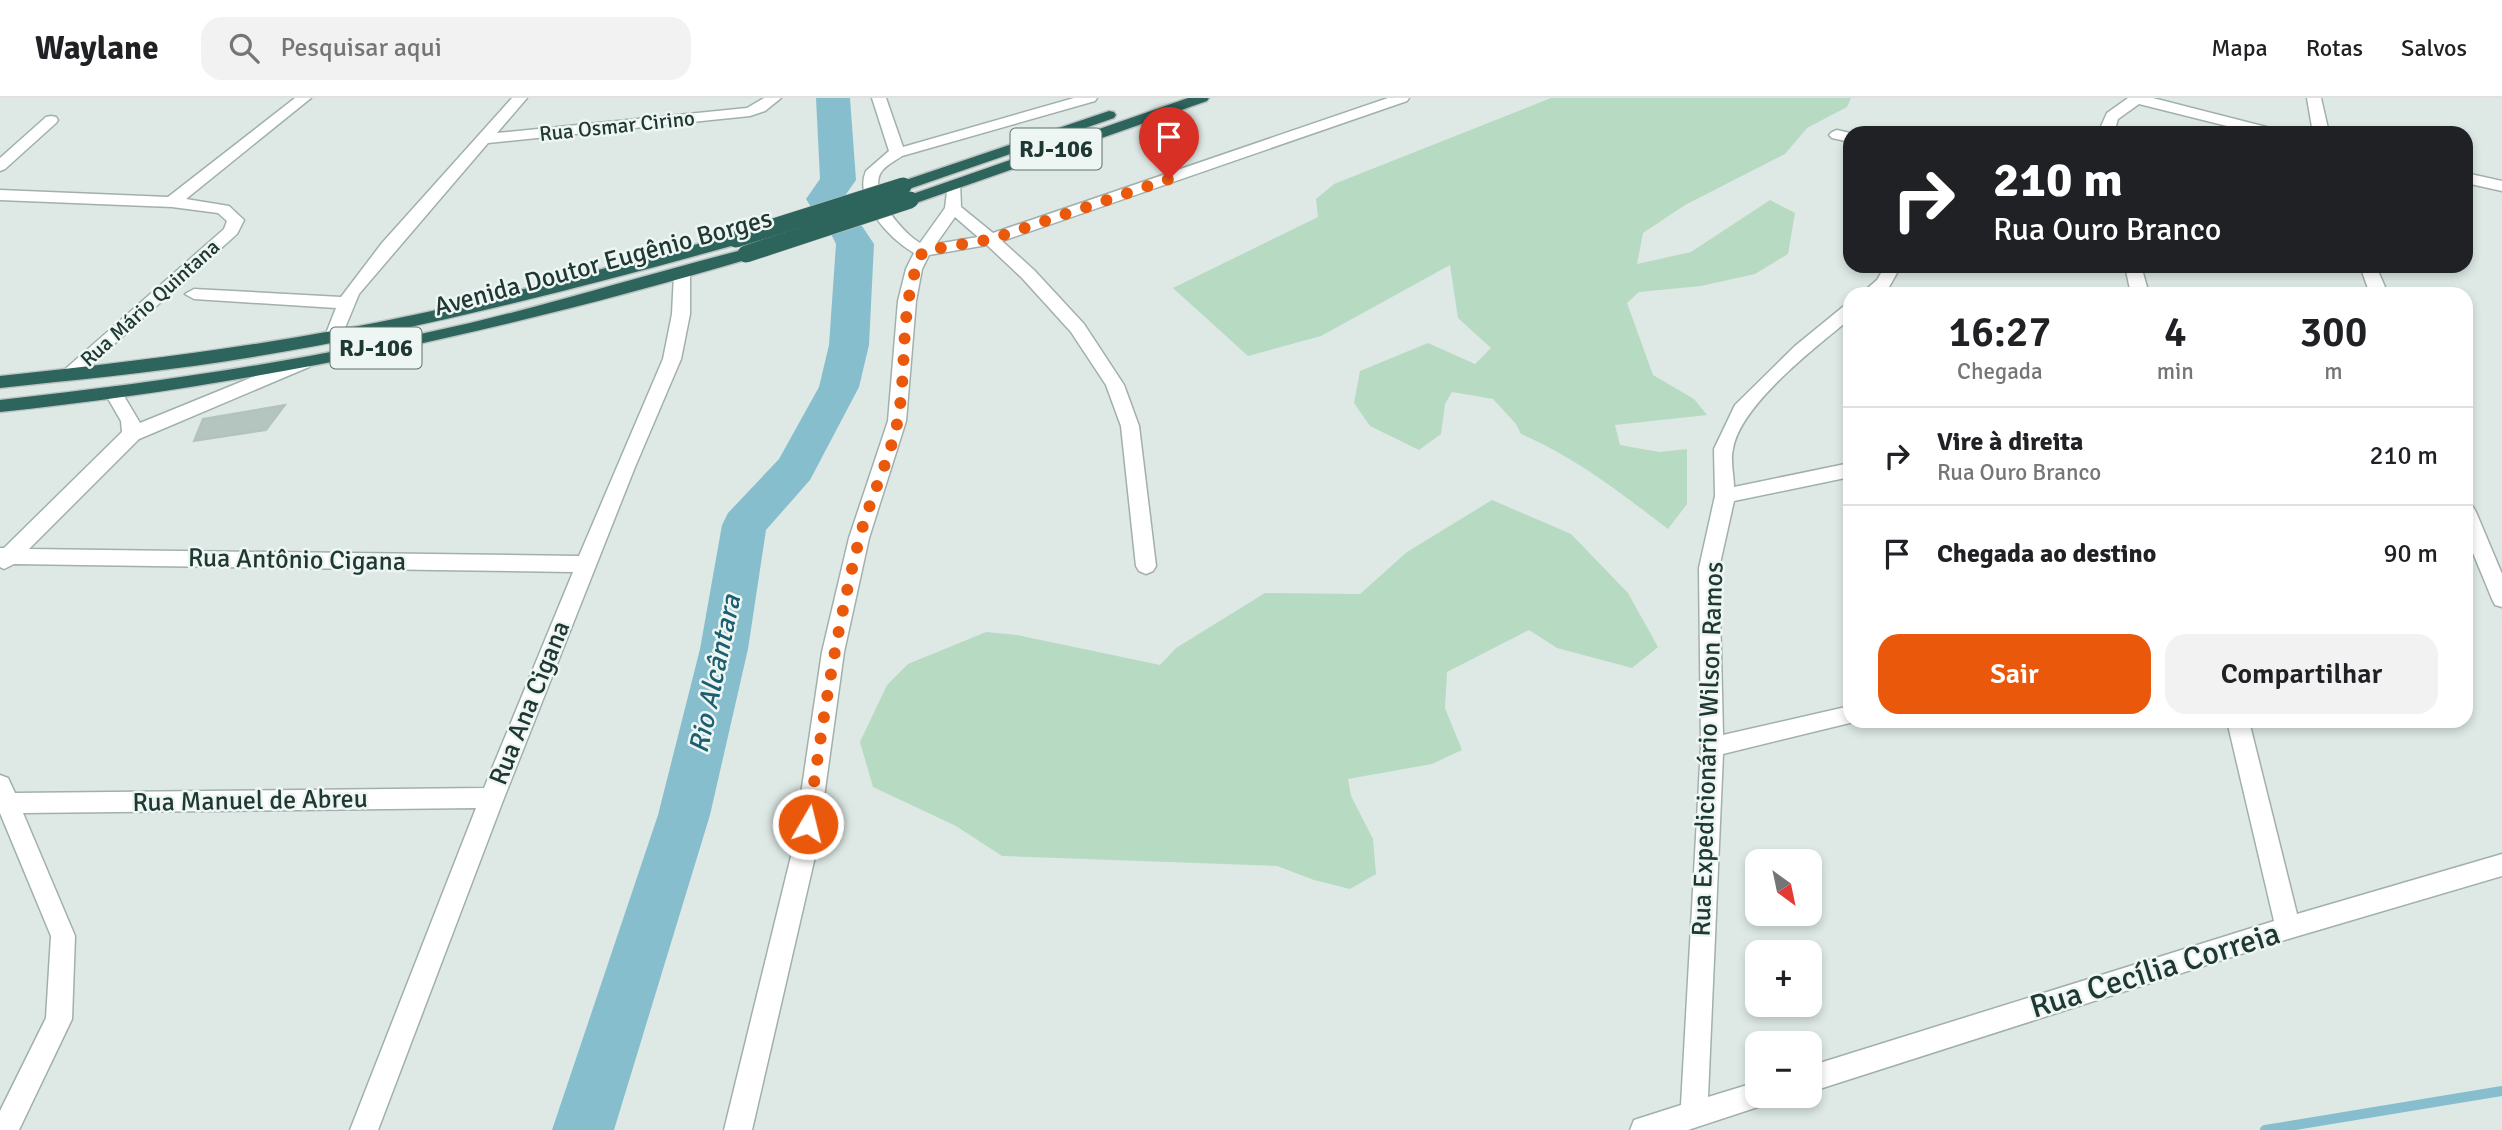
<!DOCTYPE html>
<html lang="pt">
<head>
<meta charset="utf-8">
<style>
  :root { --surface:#fff; --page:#f2f2f2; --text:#202124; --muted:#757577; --line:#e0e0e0; --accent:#ea580c }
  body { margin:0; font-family:Signika,sans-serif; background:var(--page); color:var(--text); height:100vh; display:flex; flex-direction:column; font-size:26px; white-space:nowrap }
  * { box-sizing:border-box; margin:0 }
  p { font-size:23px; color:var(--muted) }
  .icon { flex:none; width:38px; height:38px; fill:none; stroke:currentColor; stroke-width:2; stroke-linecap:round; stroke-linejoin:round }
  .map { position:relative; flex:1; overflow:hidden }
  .sheet { position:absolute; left:1843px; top:189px; width:630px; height:441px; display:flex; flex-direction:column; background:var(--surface); border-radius:21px; box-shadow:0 4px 10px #0003 }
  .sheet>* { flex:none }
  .top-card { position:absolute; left:1843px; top:28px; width:630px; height:147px; border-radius:21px; box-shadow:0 4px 10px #0003; background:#202124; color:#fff; overflow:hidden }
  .needle { width:46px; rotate:147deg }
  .controls { position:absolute; left:1745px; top:751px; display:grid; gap:14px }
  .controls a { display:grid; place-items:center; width:77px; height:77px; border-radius:14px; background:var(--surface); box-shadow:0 4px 10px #0003; font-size:35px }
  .pin { position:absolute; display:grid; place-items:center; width:60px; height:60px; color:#fff; margin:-72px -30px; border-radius:50% 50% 50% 0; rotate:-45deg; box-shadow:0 0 7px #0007 }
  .pin .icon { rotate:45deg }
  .me { position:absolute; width:77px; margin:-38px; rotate:8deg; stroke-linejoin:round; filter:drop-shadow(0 0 5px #0008) }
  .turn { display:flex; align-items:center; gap:24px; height:147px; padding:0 35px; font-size:32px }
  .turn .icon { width:91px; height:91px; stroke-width:2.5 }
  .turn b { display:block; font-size:49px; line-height:60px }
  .eta { display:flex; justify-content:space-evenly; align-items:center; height:119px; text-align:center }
  .eta b { font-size:42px; font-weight:600; line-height:49px }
  .cta { display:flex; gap:14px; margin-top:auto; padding:14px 35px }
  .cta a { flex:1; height:80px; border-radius:21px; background:var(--accent); color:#fff; font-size:28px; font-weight:600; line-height:80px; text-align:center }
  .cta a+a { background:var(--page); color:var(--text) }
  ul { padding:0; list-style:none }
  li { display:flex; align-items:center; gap:21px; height:98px; padding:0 35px; border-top:2px solid var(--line) }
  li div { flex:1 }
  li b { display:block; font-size:26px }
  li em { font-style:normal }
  header { display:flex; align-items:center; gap:42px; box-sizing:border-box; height:98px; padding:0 35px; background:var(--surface); border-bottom:2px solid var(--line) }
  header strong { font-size:33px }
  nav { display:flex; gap:38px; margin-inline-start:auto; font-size:24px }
  .search { width:490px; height:63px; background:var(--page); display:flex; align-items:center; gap:18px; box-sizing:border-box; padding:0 24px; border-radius:21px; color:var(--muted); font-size:26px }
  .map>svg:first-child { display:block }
  .green { fill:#b7dac3 }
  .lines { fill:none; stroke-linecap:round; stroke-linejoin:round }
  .stream { stroke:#86bece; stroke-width:10 }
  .river { fill:#86bece; fill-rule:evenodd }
  .building { fill:#b4c4be; stroke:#b1c3bc; stroke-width:2 }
  .minor-casing { stroke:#a1b0ac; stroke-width:3 }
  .highway-casing { stroke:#bcc3c2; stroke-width:3 }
  .minor { fill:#fff; fill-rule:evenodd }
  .highway { fill:#2d645c; fill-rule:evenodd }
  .highway-bridge-casing { stroke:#bcc3c2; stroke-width:18; stroke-linecap:butt }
  .highway-bridge { stroke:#2d645c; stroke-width:17 }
  .route { stroke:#ea580c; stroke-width:12; stroke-dasharray:0 21.6 }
  .labels { text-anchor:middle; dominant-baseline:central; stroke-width:5; stroke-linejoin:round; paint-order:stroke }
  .far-street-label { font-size:21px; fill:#203833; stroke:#eef6f3 }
  .shield { fill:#eef6f3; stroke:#5e716d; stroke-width:2 }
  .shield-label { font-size:24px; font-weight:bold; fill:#203833 }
  .street-label { font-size:26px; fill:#203833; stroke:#eef6f3 }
  .water-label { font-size:28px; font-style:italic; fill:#1c5e72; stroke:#eef6f3 }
  .near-street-label { font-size:32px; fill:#203833; stroke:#eef6f3 }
</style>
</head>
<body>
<header>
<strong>Waylane</strong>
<div class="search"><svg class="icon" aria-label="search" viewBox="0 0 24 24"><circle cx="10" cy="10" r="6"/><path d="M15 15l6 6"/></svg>Pesquisar aqui</div>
<nav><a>Mapa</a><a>Rotas</a><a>Salvos</a></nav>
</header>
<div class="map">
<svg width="2502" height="1032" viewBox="0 0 2502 1032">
  <rect width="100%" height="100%" fill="#dee9e5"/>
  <g class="green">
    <path d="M1551,0h300l-4,9 -40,21 -22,26 -100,51 -42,28 -6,31 54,-12 79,-52 25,13 -7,41 -33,20 -54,12 -62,6 -12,11 26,72 41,24 13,16 -92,10 5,20 39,7 28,-3v55l-19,25c-46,-35 -93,-72 -147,-95l-5,-10 -23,-25 -41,-7 -7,12 -4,30 -22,16 -49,-24 -16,-23 6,-32 68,-28 47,21 16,-16 -33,-30 -8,-53 -129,71 -73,20 -75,-68 145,-71 -2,-18 18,-15z"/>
    <path d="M1492,402l79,34 57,59 30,54 -26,21 -75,-20 -28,-18 -82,42 -2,36 17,42 -30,14 -84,15 3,17 22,43 3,35 -26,15 -36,-9 -37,-14 -275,-10 -46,-30 -83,-39 -13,-45 27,-57 21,-21 78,-32 31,3 143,30 16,-17 89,-55 95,1 47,-42z"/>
  </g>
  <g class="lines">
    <path class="stream" d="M2265,1032l237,-39"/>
    <g class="river">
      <path d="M816,0h34l6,82 -19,27 -13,3 -13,-3 -5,-8 14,-20z"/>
      <path d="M849,125l13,3 12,18 -5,101 -10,42 -49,93 -44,50 -18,119 -38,166 -96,315h-62l106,-315 42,-166 22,-124 6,-12 51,-54 40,-72 10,-42 7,-101 -5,-10 5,-8z"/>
    </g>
  </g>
  <path class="building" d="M285,307l-19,25 -72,11 9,-22z"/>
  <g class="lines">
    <g class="minor-casing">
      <g id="minor">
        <path d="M295,0h16l-125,101 43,7 15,14 -7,14 -162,145h-12l-3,-4 3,-4 161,-142 3,-8 -9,-8 -46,-6 -172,-7v-10l168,7z"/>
        <path d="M512,0h15l-30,35 250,-25 17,-10h17l-16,13 -15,5 -262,27 -129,151 -19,46h-12l-3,-4 11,-28 -142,-9 -9,-5 9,-5 147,8 41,-54z"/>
        <path d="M872,0h14l17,49 171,-49h23l-2,3 -193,55c-7,5 -18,10 -22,18 -10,21 23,59 40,69l25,-35 3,-25h12l1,24 32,26 395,-135h21l-2,3 -405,140 32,29 50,54 40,61 15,41 17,140 -3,5 -7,3 -7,-3 -3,-5 -15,-140 -15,-41 -35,-53 -49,-54 -35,-33 -58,10 -7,14 -6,32 -10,120 -37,117 -25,114 -27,196 -65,282h-28l69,-282 29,-196 27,-114 39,-117 10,-120 8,-32 8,-16c-24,-14 -61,-52 -48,-82l23,-20zM955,119l23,20 -42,7z"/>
        <path d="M2128,0h25l125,32 3,3h-26l-116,-29 -21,15 -4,14h-16l9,-20z"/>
        <path d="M2307,0h14l8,35h-16z"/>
        <path d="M51,18l5,1 2,3 -2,3 -51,46 -5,2v-13l46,-41z"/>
        <path d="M1837,32l13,3v9l-18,-4 -3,-3 3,-3z"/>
        <path d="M2466,75l36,8v10l-36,-8z"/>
        <path d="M1885,168h16l-12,21 -8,7h-20l16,-14z"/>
        <path d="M2125,168h16l8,28h-18z"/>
        <path d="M2360,168h16l12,28h-18z"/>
        <path d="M682,171l8,5v40l-9,45 -46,108 -131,331 -126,332h-28l126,-322 -453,5 52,123 -3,83 -53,111h-19v-19l46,-93 5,-82 -51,-123v-38l8,3 7,15 469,-5 89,-216 -559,-8 -10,5 -4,-2v-19h4l118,-116 -1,-11 -15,-26 3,-4h12l19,32 157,-64 6,-2 9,6 -3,4 -170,72 -110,110 550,7 84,-197 9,-45 2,-40z"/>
        <path d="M1850,207v14c-34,28 -110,86 -117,130 -3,12 1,26 1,38l116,-24v14l-116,24 -15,67 4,167 127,-29v15h8l-135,33 -15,343 49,-15v14h13l-3,8 -79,26h-58l4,-10 47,-15 20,-358 -2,-179 16,-72 -1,-47 21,-44 60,-59 49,-40z"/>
        <path d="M2466,407l7,2 3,5 26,62v33l-7,-2 -3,-6 -26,-63z"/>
        <path d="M2227,623h22l48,193 205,-60v22l-214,63 -478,153v-26l464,-145z"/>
      </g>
    </g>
    <g class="highway-casing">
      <g id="highway">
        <path d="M1188,0h21l-2,3 -291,102 -6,2 -8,-5 2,-3z"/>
        <path d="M1109,13l5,1 2,3 -2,3 -205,71 -6,2 -8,-5 2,-3z"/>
        <path d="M736,136l8,5 -2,4c-172,48 -345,92 -521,119 -73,11 -147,18 -221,26v-12c141,-15 280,-32 418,-62 107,-23 212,-53 318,-80z"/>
        <path d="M746,151l8,5 -2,4c-251,74 -491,126 -752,154v-12c158,-17 315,-41 470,-77 93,-22 184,-51 276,-74z"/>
      </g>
    </g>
    <use href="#minor" class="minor"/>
    <use href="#highway" class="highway"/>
    <g class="highway-bridge-casing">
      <g id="highway-bridge">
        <path d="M736,141l167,-53"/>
        <path d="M746,156l164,-54"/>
      </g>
    </g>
    <use href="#highway-bridge" class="highway-bridge"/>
  </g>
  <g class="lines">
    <path class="route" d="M808,726c14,-96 27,-190 51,-284 10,-40 31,-80 39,-121 10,-56 0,-115 25,-168l69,-12 177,-60"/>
  </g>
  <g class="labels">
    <g class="far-street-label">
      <text transform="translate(617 28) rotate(-6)">Rua Osmar Cirino</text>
      <text transform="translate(150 205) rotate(-42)">Rua Mário Quintana</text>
    </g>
    <g class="shield">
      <rect x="1010.5" y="30.5" width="91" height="41" rx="5"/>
      <rect x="330.5" y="229.5" width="91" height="41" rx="5"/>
    </g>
    <g class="shield-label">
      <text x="1056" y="51">RJ-106</text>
      <text x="376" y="250">RJ-106</text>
    </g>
    <g class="street-label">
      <text transform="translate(603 165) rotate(-15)">Avenida Doutor Eugênio Borges</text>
      <text transform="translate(297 462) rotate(1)">Rua Antônio Cigana</text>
      <text transform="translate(530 605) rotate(-68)">Rua Ana Cigana</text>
      <text transform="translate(1708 651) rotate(-88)">Rua Expedicionário Wilson Ramos</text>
      <text transform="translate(250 703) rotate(-1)">Rua Manuel de Abreu</text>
    </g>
    <g class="water-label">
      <text transform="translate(715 576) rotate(-78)">Rio Alcântara</text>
    </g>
    <g class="near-street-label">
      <text transform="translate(2155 872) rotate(-17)">Rua Cecília Correia</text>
    </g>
  </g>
</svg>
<div class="controls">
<a><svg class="needle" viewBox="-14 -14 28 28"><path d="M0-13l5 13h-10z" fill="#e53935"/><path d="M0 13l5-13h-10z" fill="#757577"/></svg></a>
<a>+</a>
<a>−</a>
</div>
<div class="pin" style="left:1169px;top:81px;background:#d93025"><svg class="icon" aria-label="arrive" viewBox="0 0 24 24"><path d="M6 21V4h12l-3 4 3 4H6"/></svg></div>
<svg class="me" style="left:808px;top:726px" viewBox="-20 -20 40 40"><circle r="17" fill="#ea580c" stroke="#fff" stroke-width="3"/><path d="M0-11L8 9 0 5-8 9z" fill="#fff"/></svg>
<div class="top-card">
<div class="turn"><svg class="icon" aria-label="right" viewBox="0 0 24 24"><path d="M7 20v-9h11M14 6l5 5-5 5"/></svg><div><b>210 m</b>Rua Ouro Branco</div></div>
</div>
<section class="sheet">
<div class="eta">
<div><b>16:27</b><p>Chegada</p></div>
<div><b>4</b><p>min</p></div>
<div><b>300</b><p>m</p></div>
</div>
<ul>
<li><svg class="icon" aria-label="right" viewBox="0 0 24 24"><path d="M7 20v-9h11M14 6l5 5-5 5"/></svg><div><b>Vire à direita</b><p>Rua Ouro Branco</p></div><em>210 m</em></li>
<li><svg class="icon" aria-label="arrive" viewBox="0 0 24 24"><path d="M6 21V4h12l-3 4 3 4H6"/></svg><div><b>Chegada ao destino</b></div><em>90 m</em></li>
</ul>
<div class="cta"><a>Sair</a><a>Compartilhar</a></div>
</section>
</div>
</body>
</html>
